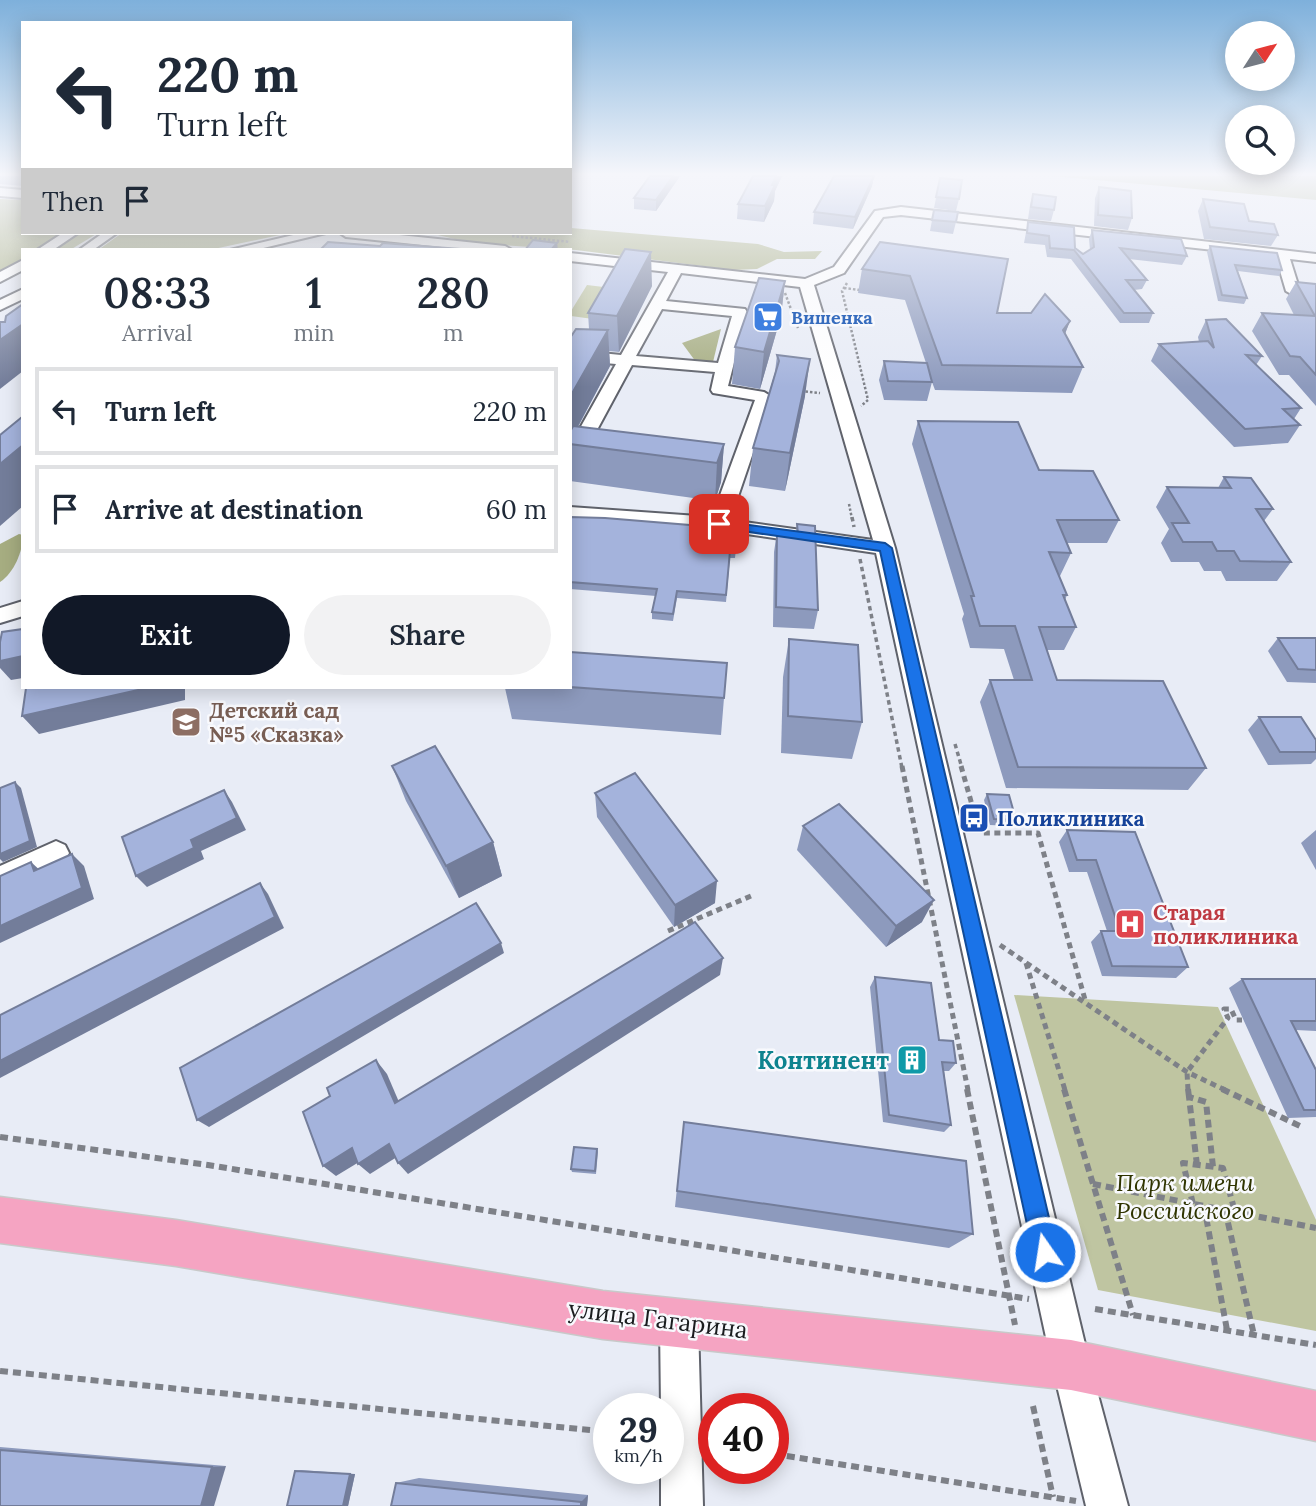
<!DOCTYPE html>
<html lang="en">
<head>
<meta charset="utf-8">
<style>
  :root { --surface:#fff; --page:#f2f2f3; --text:#1f2937; --muted:#747a83; --line:#e0e1e3; --accent:#111827 }
  body { margin:0; font-family:Lora,serif; background:var(--page); color:var(--text); height:100vh; display:flex; flex-direction:column; font-size:26px; white-space:nowrap }
  * { box-sizing:border-box; margin:0 }
  p { font-size:23px; color:var(--muted) }
  .icon { flex:none; width:38px; height:38px; fill:none; stroke:currentColor; stroke-width:2; stroke-linecap:round; stroke-linejoin:round }
  .map { position:relative; flex:1; overflow:hidden }
  .sheet { position:absolute; left:21px; top:248px; width:551px; height:441px; display:flex; flex-direction:column; background:var(--surface); border-radius:0px; box-shadow:0 4px 18px #0003 }
  .sheet>* { flex:none }
  .guide { position:absolute; left:21px; top:21px; width:551px; height:214px; border-radius:0px; box-shadow:0 4px 18px #0003; background:#fff; color:var(--text); overflow:hidden }
  .needle { width:46px; rotate:54deg }
  .controls { position:absolute; left:1225px; top:21px; display:grid; gap:14px }
  .controls a { display:grid; place-items:center; width:70px; height:70px; border-radius:50%; background:var(--surface); box-shadow:0 4px 18px #0003; font-size:35px }
  .speed { position:absolute; left:593px; top:1393px; display:flex; gap:14px; font-size:35px; font-weight:700; text-align:center }
  .speed>* { display:grid; place-content:center; width:91px; height:91px; border-radius:50%; background:var(--surface); box-shadow:0 4px 18px #0003; line-height:1 }
  .speed small { font-size:18px; font-weight:400 }
  .speed .limit { border:10px solid #d22; background:#fff; color:#111 }
  .pin { position:absolute; display:grid; place-items:center; width:60px; height:60px; color:#fff; margin:-30px; border-radius:14px; box-shadow:0 4px 10px #0006 }
  .me { position:absolute; width:77px; margin:-38px; rotate:347deg; stroke-linejoin:round; filter:drop-shadow(0 0 5px #0008) }
  .turn { display:flex; align-items:center; gap:24px; height:147px; padding:0 21px; font-size:32px }
  .turn .icon { width:91px; height:91px; stroke-width:2.5 }
  .turn b { display:block; font-size:49px; line-height:60px }
  .then { display:flex; align-items:center; height:66px; padding:0 21px; background:#0003; gap:14px; font-size:26px }
  .eta { display:flex; justify-content:space-evenly; align-items:center; height:119px; text-align:center }
  .eta b { font-size:42px; font-weight:600; line-height:49px }
  .primary-button { display:flex; gap:14px; margin-top:auto; padding:14px 21px }
  .primary-button a { flex:1; height:80px; border-radius:42px; background:var(--accent); color:#fff; font-size:28px; font-weight:600; line-height:80px; text-align:center }
  .primary-button a+a { background:var(--page); color:var(--text) }
  ul { padding:0; list-style:none }
  li { display:flex; align-items:center; gap:21px; height:88px; margin:0 14px 10px; padding:0 7px; border:4px solid var(--line); border-radius:0px }
  li div { flex:1 }
  li b { display:block; font-size:26px }
  li em { font-style:normal }
  .map>svg:first-child { display:block }
  .green { fill:#bfc5a1 }
  .forest { fill:#a6ad81 }
  .lines { fill:none; stroke-linecap:round; stroke-linejoin:round }
  .minor-casing { stroke:#5f626b; stroke-width:4 }
  .major-casing { stroke:#c8c9c9; stroke-width:3 }
  .path-far3 { stroke:#7e8188; stroke-width:2.5; stroke-dasharray:2.5 2; stroke-linecap:butt }
  .path-far2 { stroke:#7e8188; stroke-width:3.5; stroke-dasharray:4.5 3.5; stroke-linecap:butt }
  .path-far1 { stroke:#7e8188; stroke-width:5; stroke-dasharray:6 4.5; stroke-linecap:butt }
  .path { stroke:#7e8188; stroke-width:6; stroke-dasharray:8 5; stroke-linecap:butt }
  .minor { fill:#fff; fill-rule:evenodd }
  .major { fill:#f5a4c2; fill-rule:evenodd }
  .wall { fill:#8d9abd }
  .shaded-wall { fill:#737d9a }
  .building { fill:#a4b3dc; stroke:#737d9a; stroke-width:2 }
  .route { fill:#1a73e8; stroke:#114b97; stroke-width:2 }
  .labels { text-anchor:middle; dominant-baseline:central; stroke-width:5; stroke-linejoin:round; paint-order:stroke }
  .far-shop-label { font-size:18px; font-weight:bold; fill:#366cbe; stroke:#f8f9fd; text-anchor:start }
  .education-label { font-size:21px; font-weight:bold; fill:#785e54; stroke:#f8f9fd; text-anchor:start }
  .transit-label { font-size:21px; font-weight:bold; fill:#164399; stroke:#f8f9fd; text-anchor:start }
  .health-label { font-size:21px; font-weight:bold; fill:#be3a42; stroke:#f8f9fd; text-anchor:start }
  .near-culture-label { font-size:24px; font-weight:bold; fill:#0d838f; stroke:#f8f9fd; text-anchor:end }
  .near-park-label { font-size:24px; font-style:italic; fill:#2f3400; stroke:#f8f9fd }
  .near-street-label { font-size:24px; fill:#1a1c1f; stroke:#f8f9fd }
</style>
</head>
<body>
<div class="map">
<svg width="1316" height="1506" viewBox="0 0 1316 1506">
  <rect width="100%" height="100%" fill="#e8ecf6"/>
  <g class="green">
    <path d="M587,285l25,3 -19,31 -22,-3v-5z"/>
    <path d="M1014,995l204,12 98,213v111l-218,-41z"/>
  </g>
  <g class="forest">
    <path d="M1052,176h264v24z"/>
    <path d="M0,199l23,1v33h75l-28,17h-47v22l-23,-2z"/>
    <path d="M571,228l187,16 26,8 38,-1 -7,8h-38l-20,10 -23,1 -158,-20 -104,-7 -43,-10h141z"/>
    <path d="M122,233h167l-80,17h-111z"/>
    <path d="M721,329l-8,33h-17l-14,-19z"/>
    <path d="M19,534l4,1c0,16 -9,38 -23,47v-38z"/>
  </g>
  <g class="lines">
    <g class="minor-casing">
      <g id="minor">
        <path d="M0,188l23,2v8l-23,-2z"/>
        <path d="M901,207l415,47v8l-26,-3 10,32 -7,4 -7,-4 -10,-34 -375,-42 -18,2 -39,56 -30,12 81,263 195,817 38,141h-42l-34,-141 -176,-812 -157,-23 -149,-11v-12l142,10 43,-117 -42,-7 -2,-3 4,-18 -83,-7 -48,89 -14,7v-15l46,-82 -46,-4v-10l51,5 47,-83 -98,-11v-8l235,26 29,-12 41,-56zM681,273l119,14 73,253 -143,-20 42,-123 -8,-5 -36,-6 19,-74 -2,-3 -79,-8zM662,309l70,7 -14,47 -82,-7z"/>
        <path d="M63,233h15l-25,17h-16z"/>
        <path d="M103,233h14l-24,17h-14z"/>
        <path d="M302,233h24l-71,17h-25z"/>
        <path d="M340,233h40l125,13 7,4h-41l-125,-13z"/>
        <path d="M23,260v10l-23,12v-10z"/>
        <path d="M23,289v10l-23,11v-10z"/>
        <path d="M23,601v15l-23,7v-15z"/>
        <path d="M56,841l9,4 4,8 -4,8 -65,30v-25z"/>
        <path d="M679,1304l13,6 6,13 5,183h-42v-38h7v-59h-7l-1,-86 6,-13z"/>
      </g>
    </g>
    <g class="major-casing">
      <path id="major" d="M0,1197l176,23 427,71 468,49 245,51v50l-245,-51 -468,-51 -427,-73 -176,-23z"/>
    </g>
    <g class="path-far3">
      <path d="M512,236l58,6"/>
      <path d="M847,283l-5,8 26,109 -7,6"/>
      <path d="M844,288l16,2"/>
      <path d="M785,293l13,35"/>
      <path d="M801,391l19,2"/>
      <path d="M849,504l3,15"/>
    </g>
    <g class="path-far2">
      <path d="M852,517l2,10"/>
      <path d="M860,559l42,209"/>
      <path d="M955,744l7,24"/>
    </g>
    <g class="path-far1">
      <path d="M902,766l66,324"/>
      <path d="M961,766l19,67h58l48,170"/>
      <path d="M668,931l83,-35"/>
      <path d="M1000,945l187,127 38,18"/>
      <path d="M1026,963l39,127"/>
      <path d="M1188,1090l-1,-18 41,-54 -4,-9h7l5,11h6"/>
    </g>
    <g class="path">
      <path d="M967,1089l48,236"/>
      <path d="M1064,1089l69,226"/>
      <path d="M1188,1089l1,8"/>
      <path d="M1222,1089l80,38"/>
      <path d="M0,1137l208,28 821,134"/>
      <path d="M1197,1165l-8,-68 17,5 7,65"/>
      <path d="M1093,1184l223,44"/>
      <path d="M1193,1204l-10,-41 40,5 12,44"/>
      <path d="M1204,1206l23,124"/>
      <path d="M1225,1210l29,125"/>
      <path d="M1095,1309l221,36"/>
      <path d="M0,1371l609,61"/>
      <path d="M1033,1406l20,91"/>
      <path d="M774,1454l302,47"/>
    </g>
    <use href="#minor" class="minor"/>
    <use href="#major" class="major"/>
  </g>
  <g class="wall">
    <path d="M0,176h23v10l-23,-2z"/>
    <path d="M650,176h30l-24,35 -22,-2v-11z"/>
    <path d="M753,176h29l-7,15 -1,10 -10,21 -27,-3 1,-15z"/>
    <path d="M874,176l-2,10 -19,43 -40,-5 1,-12z"/>
    <path d="M940,178l19,21 -3,12 -22,-3z"/>
    <path d="M1099,187l33,31 -4,12 -34,-4 1,-28z"/>
    <path d="M1033,194l21,16 -3,11 -23,-2 2,-14z"/>
    <path d="M1203,199l75,36 -7,11 -67,-7 -6,-28z"/>
    <path d="M934,210l22,12 -3,12 -23,-3z"/>
    <path d="M1028,222l47,26 8,6 7,-4 -1,-11 3,-9 95,26 -5,9 -53,-6 18,21 -5,9 -8,1 19,23 -4,10h-29l-49,-64 -24,-2 -2,-12 -21,-2z"/>
    <path d="M1210,246l72,24 -3,6 -41,-5 9,27 -3,6 -26,-3 -11,-49z"/>
    <path d="M1008,259l-11,54 73,8 -5,13 18,33 -11,26 -137,-3 -3,-8 -5,19 -43,-1 -5,-20 5,-19 42,2 -21,-63 -47,-7 4,-24z"/>
    <path d="M785,281l-4,35 -21,73 -28,-5 3,-37z"/>
    <path d="M1296,282l20,2v122l-27,-31h-10l-27,-44 10,-18 32,2 -8,-16z"/>
    <path d="M652,286l-33,66 -10,-1 1,15 -32,61 146,17 -3,38 -6,19 -145,-20v-143l19,-9 -1,-16z"/>
    <path d="M1206,320l56,36 -6,9 45,43 -7,11 6,6 -12,18 -54,4 -83,-86 8,-17 40,-2 -1,-5z"/>
    <path d="M777,355l28,41 -20,95 -36,-5 4,-38 22,-76z"/>
    <path d="M918,421l121,49 80,50 -12,23h-40l4,10 -11,23h-1l8,19 -2,5 11,27 -12,23h-17l10,30 149,88 -18,22 -182,-2 -26,-86 10,-22h24l-10,-31 -34,-1 -8,-29 2,-5 -52,-170z"/>
    <path d="M1224,477l49,32 -9,12 27,41 -14,19h-51l-5,-10h-17l-5,-9h-28l-10,-19 8,-14 -13,-22 11,-20 51,1z"/>
    <path d="M570,517l168,12 -3,29h-5l-4,44 -49,-4 -4,23 -21,-2v-7l4,-16 -86,-7z"/>
    <path d="M797,524l21,86 -4,19 -41,-2 1,-75 3,-20 19,2z"/>
    <path d="M1278,638h38v45l-29,-1 -19,-31z"/>
    <path d="M789,639l73,83 -10,37 -71,-6 2,-76z"/>
    <path d="M570,652l154,46 -3,37 -209,-16 -7,-31h65z"/>
    <path d="M1259,717l57,23v19l-5,5 -43,1 -20,-35z"/>
    <path d="M392,766l101,76 9,34 -43,22 -53,-97z"/>
    <path d="M595,793l120,110 -41,24 -77,-110z"/>
    <path d="M987,794l29,26 -4,6 -22,-1 -6,-25z"/>
    <path d="M803,826l119,96 -36,25 -89,-97z"/>
    <path d="M1067,830l68,2 53,135 -12,11 -74,-2 -11,-34 10,-11h6l-20,-59h-18l-10,-30z"/>
    <path d="M1316,830v40l-15,-27z"/>
    <path d="M875,977l64,63 17,23 -7,8h-5l7,54 -7,7 -61,-10 -13,-135z"/>
    <path d="M1242,979h74v52l-20,-1 20,40v47l-28,1 -59,-130z"/>
    <path d="M684,1122l289,112 -24,14 -274,-41z"/>
    <path d="M597,1149l1,3 -2,22 -24,-2 -1,-3z"/>
    <path d="M0,1447l226,19 -226,40z"/>
    <path d="M301,1470l54,4 -7,32h-61l8,-35z"/>
    <path d="M419,1478l169,17 -1,11 -191,-23z"/>
  </g>
  <g class="shaded-wall">
    <path d="M673,176h7l-24,35v-11z"/>
    <path d="M776,176h6l-7,15 -1,10 -10,21 1,-16 7,-21z"/>
    <path d="M874,176l-2,10 -19,43 2,-12z"/>
    <path d="M557,243l1,7h-7z"/>
    <path d="M651,252l1,34 -33,66 -2,-36z"/>
    <path d="M785,281l-4,35 -21,73 4,-37z"/>
    <path d="M1070,321l-10,25 3,-16z"/>
    <path d="M23,324v47l-23,18v-49z"/>
    <path d="M608,330l2,36 -40,75v-44z"/>
    <path d="M810,359l-5,37 -20,95 5,-38z"/>
    <path d="M724,444l-3,38 -6,19 2,-38z"/>
    <path d="M23,445v61l-23,20v-62z"/>
    <path d="M23,656v22l-12,2 -11,-12v-7z"/>
    <path d="M147,688h38v12l-146,34 -17,-18z"/>
    <path d="M15,782l6,6 16,59 -34,15 -3,-3v-5z"/>
    <path d="M224,790l8,12 14,28 -45,21 3,8 -57,28 -11,-11 55,-36z"/>
    <path d="M493,842l9,34 -43,22 -13,-32z"/>
    <path d="M72,854l12,12 10,33 -94,44v-17z"/>
    <path d="M31,862l13,12 -10,-3z"/>
    <path d="M717,881l-2,22 -41,24 1,-22z"/>
    <path d="M260,883l8,11 16,34 -284,150v-17z"/>
    <path d="M934,900l-12,22 -36,25 10,-21z"/>
    <path d="M501,943l3,10 -295,174 -12,-7z"/>
    <path d="M723,958l-3,17 -312,199 -10,-11z"/>
    <path d="M376,1060l11,14 18,42 -10,-13z"/>
    <path d="M389,1144l11,11 -30,19 -12,-10z"/>
    <path d="M352,1148l12,11 -28,17 -13,-10z"/>
    <path d="M226,1466l-12,40h-13l11,-39z"/>
    <path d="M350,1474h5l-7,32h-5z"/>
    <path d="M588,1495l-1,11h-6v-4z"/>
  </g>
  <g class="building">
    <path d="M650,176h23l-17,24 -22,-2z"/>
    <path d="M753,176h23l-4,9h3l-10,21 -27,-2z"/>
    <path d="M834,176h40l-19,41 -41,-5z"/>
    <path d="M940,178l22,2 -3,19 -23,-2z"/>
    <path d="M1099,187l32,4 1,27 -34,-3z"/>
    <path d="M1033,194l23,3 -2,13 -23,-3z"/>
    <path d="M1203,199l41,5 5,17 25,3 4,11 -68,-8z"/>
    <path d="M934,210l24,2 -2,10 -24,-2z"/>
    <path d="M1028,222l46,5 1,21 8,6 11,-7 -2,-17 89,9 6,17 -67,-8 27,32h-21l27,33h-29l-50,-63 -24,-2 -1,-12 -22,-3z"/>
    <path d="M533,240l24,3 -6,7h-26z"/>
    <path d="M328,242l52,4 3,-3 91,7h-154z"/>
    <path d="M880,242l128,17 -11,54h34l14,-19 25,27 -7,9 20,37 -141,-2 -32,-89 -48,-7z"/>
    <path d="M1210,246l67,7 5,17 -47,-5 12,33 -25,-3z"/>
    <path d="M625,249l26,3 -34,64 -29,-3z"/>
    <path d="M759,278l26,3 -21,71 -29,-5z"/>
    <path d="M1296,282l20,2v91l-16,-18 -10,-1 -28,-43 53,3z"/>
    <path d="M23,304v20l-23,16v-18h5l1,-6z"/>
    <path d="M1226,319l36,37 -16,-1 55,53 -18,1 17,16 -55,4 -86,-85 49,-3 6,7 -8,-28z"/>
    <path d="M576,329l32,1 -38,67v-59z"/>
    <path d="M777,355l33,4 -20,94 -37,-5 26,-87z"/>
    <path d="M884,361l43,2 5,19 -44,-1z"/>
    <path d="M22,417l1,28 -23,19v-29z"/>
    <path d="M918,421l100,1 21,48 54,1 26,49h-62l14,33 -22,-1 18,43h-4l13,32h-37l18,53 106,1 43,87 -188,-1 -28,-87h42l-17,-54h-35l-9,-30h3z"/>
    <path d="M573,426l151,18 -7,19 -147,-19v-12z"/>
    <path d="M1224,477l27,1 22,31h-17l35,53 -51,-1 -6,-10h-17l-5,-9h-29l-11,-19h17l-22,-36 64,1z"/>
    <path d="M570,517l35,1 133,11 -2,22h-6l-4,44 -49,-4 -4,23 -21,-2 5,-23 -87,-7z"/>
    <path d="M797,524l18,2 3,84 -42,-3 1,-75 21,2z"/>
    <path d="M23,629v27l-23,5v-19l2,-10z"/>
    <path d="M1278,638h38v32l-18,-1z"/>
    <path d="M789,639l69,6 4,77 -74,-6z"/>
    <path d="M570,652l157,11 -3,35 -154,-11z"/>
    <path d="M26,688h121l-125,28z"/>
    <path d="M1259,717h42l15,23v12h-36z"/>
    <path d="M435,746l58,96 -47,24 -54,-100z"/>
    <path d="M635,773l82,108 -42,24 -80,-112z"/>
    <path d="M15,782l15,59 -30,13v-66z"/>
    <path d="M224,790l13,28 -46,22 3,8 -58,28 -14,-39z"/>
    <path d="M987,794l22,1 7,25 -22,-1z"/>
    <path d="M839,804l95,96 -38,26 -93,-100z"/>
    <path d="M1067,830l68,2 53,135 -76,-1 -11,-35h19l-24,-71h-19z"/>
    <path d="M72,854l10,34 -82,38v-50l31,-14 3,9z"/>
    <path d="M260,883l15,34 -275,144v-46z"/>
    <path d="M476,903l25,40 -304,177 -17,-52z"/>
    <path d="M695,922l28,36 -325,205 -9,-19 -31,20 -6,-16 -29,18 -20,-54 27,-16 -3,-8 49,-28 19,43z"/>
    <path d="M875,977l56,6 8,57 14,1 3,22 -14,-1 9,63 -62,-10z"/>
    <path d="M1242,979h74v42h-25l25,49v40h-12z"/>
    <path d="M684,1122l282,39 7,73 -296,-43z"/>
    <path d="M574,1147l23,2 -2,22 -24,-2z"/>
    <path d="M0,1450l212,17 -11,39h-201z"/>
    <path d="M295,1471l55,3 -7,32h-56z"/>
    <path d="M396,1483l185,19v4h-190z"/>
  </g>
  <linearGradient id="sky" x2="0" y2="1"><stop stop-color="#7eb0db"/><stop offset="0.45" stop-color="#f5f6fb"/><stop offset="1" stop-color="#f5f6fb" stop-opacity="0"/></linearGradient>
  <rect width="1316" height="387" fill="url(#sky)"/>
  <path class="route" d="M719,521l166,22 7,5 165,704 -4,8 -8,4 -8,-4 -4,-8 -153,-701 -165,-24 -2,-3z"/>
  <defs>
    <g id="supermarket-square" transform="scale(1.575)"><rect x="-9" y="-9" width="18" height="18" rx="4" fill="#3f7fe0" stroke="#f8f9fd"/><path d="M-6-5.5h2.5l.6 2H6L4.5 2H-2.5L-4.4-4H-6ZM-1.5 3.2a1.3 1.3 0 1 0 .1 0ZM3 3.2a1.3 1.3 0 1 0 .1 0Z" fill="#fff"/></g>
    <g id="school-square" transform="scale(1.575)"><rect x="-9" y="-9" width="18" height="18" rx="4" fill="#8d6e63" stroke="#f8f9fd"/><path d="M0-5L7-2L0 1L-7-2ZM-4 1L0 2.5L4 1V4Q0 6-4 4Z" fill="#fff"/></g>
    <g id="bus-square" transform="scale(1.575)"><rect x="-9" y="-9" width="18" height="18" rx="4" fill="#1a4fb4" stroke="#f8f9fd"/><path d="M-5-6H5V4H4V6H2V4H-2V6H-4V4H-5ZM-3.5-4V0h7V-4ZM-3.5 1.2v1.5H-2V1.2ZM2 1.2v1.5H3.5V1.2Z" fill="#fff"/></g>
    <g id="hospital-square" transform="scale(1.575)"><rect x="-9" y="-9" width="18" height="18" rx="4" fill="#e0444e" stroke="#f8f9fd"/><path d="M-5-5h3v3.5h4V-5h3V5h-3V1.5h-4V5h-3Z" fill="#fff"/></g>
    <g id="building-square" transform="scale(1.575)"><rect x="-9" y="-9" width="18" height="18" rx="4" fill="#0f9aa8" stroke="#f8f9fd"/><path d="M-4-6H4V6H1V3H-1V6H-4ZM-2.5-4.3h1.7v1.8h-1.7ZM.8-4.3h1.7v1.8H.8ZM-2.5-1h1.7V.8h-1.7ZM.8-1h1.7V.8H.8Z" fill="#fff"/></g>
  </defs>
  <g fill-rule="evenodd">
    <use href="#supermarket-square" x="768" y="317"/>
    <use href="#school-square" x="186" y="722"/>
    <use href="#bus-square" x="974" y="818"/>
    <use href="#hospital-square" x="1130" y="924"/>
    <use href="#building-square" x="912" y="1060"/>
  </g>
  <g class="labels">
    <g class="far-shop-label">
      <text x="791" y="317">Вишенка</text>
    </g>
    <g class="education-label">
      <text x="209" y="710">Детский сад<tspan x="209" dy="24">№5 «Сказка»</tspan></text>
    </g>
    <g class="transit-label">
      <text x="997" y="818">Поликлиника</text>
    </g>
    <g class="health-label">
      <text x="1153" y="912">Старая<tspan x="1153" dy="24">поликлиника</tspan></text>
    </g>
    <g class="near-culture-label">
      <text x="889" y="1060">Континент</text>
    </g>
    <g class="near-park-label">
      <text x="1185" y="1182">Парк имени<tspan x="1185" dy="28">Российского</tspan></text>
    </g>
    <g class="near-street-label">
      <text transform="translate(658 1319) rotate(7)">улица Гагарина</text>
    </g>
  </g>
</svg>
<div class="controls">
<a><svg class="needle" viewBox="-14 -14 28 28"><path d="M0-13l5 13h-10z" fill="#e53935"/><path d="M0 13l5-13h-10z" fill="#747a83"/></svg></a>
<a><svg class="icon" aria-label="search" viewBox="0 0 24 24"><circle cx="10" cy="10" r="6"/><path d="M15 15l6 6"/></svg></a>
</div>
<div class="speed"><div>29<small>km/h</small></div><div class="limit">40</div></div>
<div class="pin" style="left:719px;top:524px;background:#d93025"><svg class="icon" aria-label="arrive" viewBox="0 0 24 24"><path d="M6 21V4h12l-3 4 3 4H6"/></svg></div>
<svg class="me" style="left:1045px;top:1252px" viewBox="-20 -20 40 40"><circle r="17" fill="#1a73e8" stroke="#fff" stroke-width="3"/><path d="M0-11L8 9 0 5-8 9z" fill="#fff"/></svg>
<div class="guide">
<div class="turn"><svg class="icon" aria-label="left" viewBox="0 0 24 24"><path d="M17 20v-9H6M10 6l-5 5 5 5"/></svg><div><b>220 m</b>Turn left</div></div>
<div class="then">Then<svg class="icon" aria-label="arrive" viewBox="0 0 24 24"><path d="M6 21V4h12l-3 4 3 4H6"/></svg></div>
</div>
<section class="sheet">
<div class="eta">
<div><b>08:33</b><p>Arrival</p></div>
<div><b>1</b><p>min</p></div>
<div><b>280</b><p>m</p></div>
</div>
<ul>
<li><svg class="icon" aria-label="left" viewBox="0 0 24 24"><path d="M17 20v-9H6M10 6l-5 5 5 5"/></svg><div><b>Turn left</b></div><em>220 m</em></li>
<li><svg class="icon" aria-label="arrive" viewBox="0 0 24 24"><path d="M6 21V4h12l-3 4 3 4H6"/></svg><div><b>Arrive at destination</b></div><em>60 m</em></li>
</ul>
<div class="primary-button"><a>Exit</a><a>Share</a></div>
</section>
</div>
</body>
</html>
